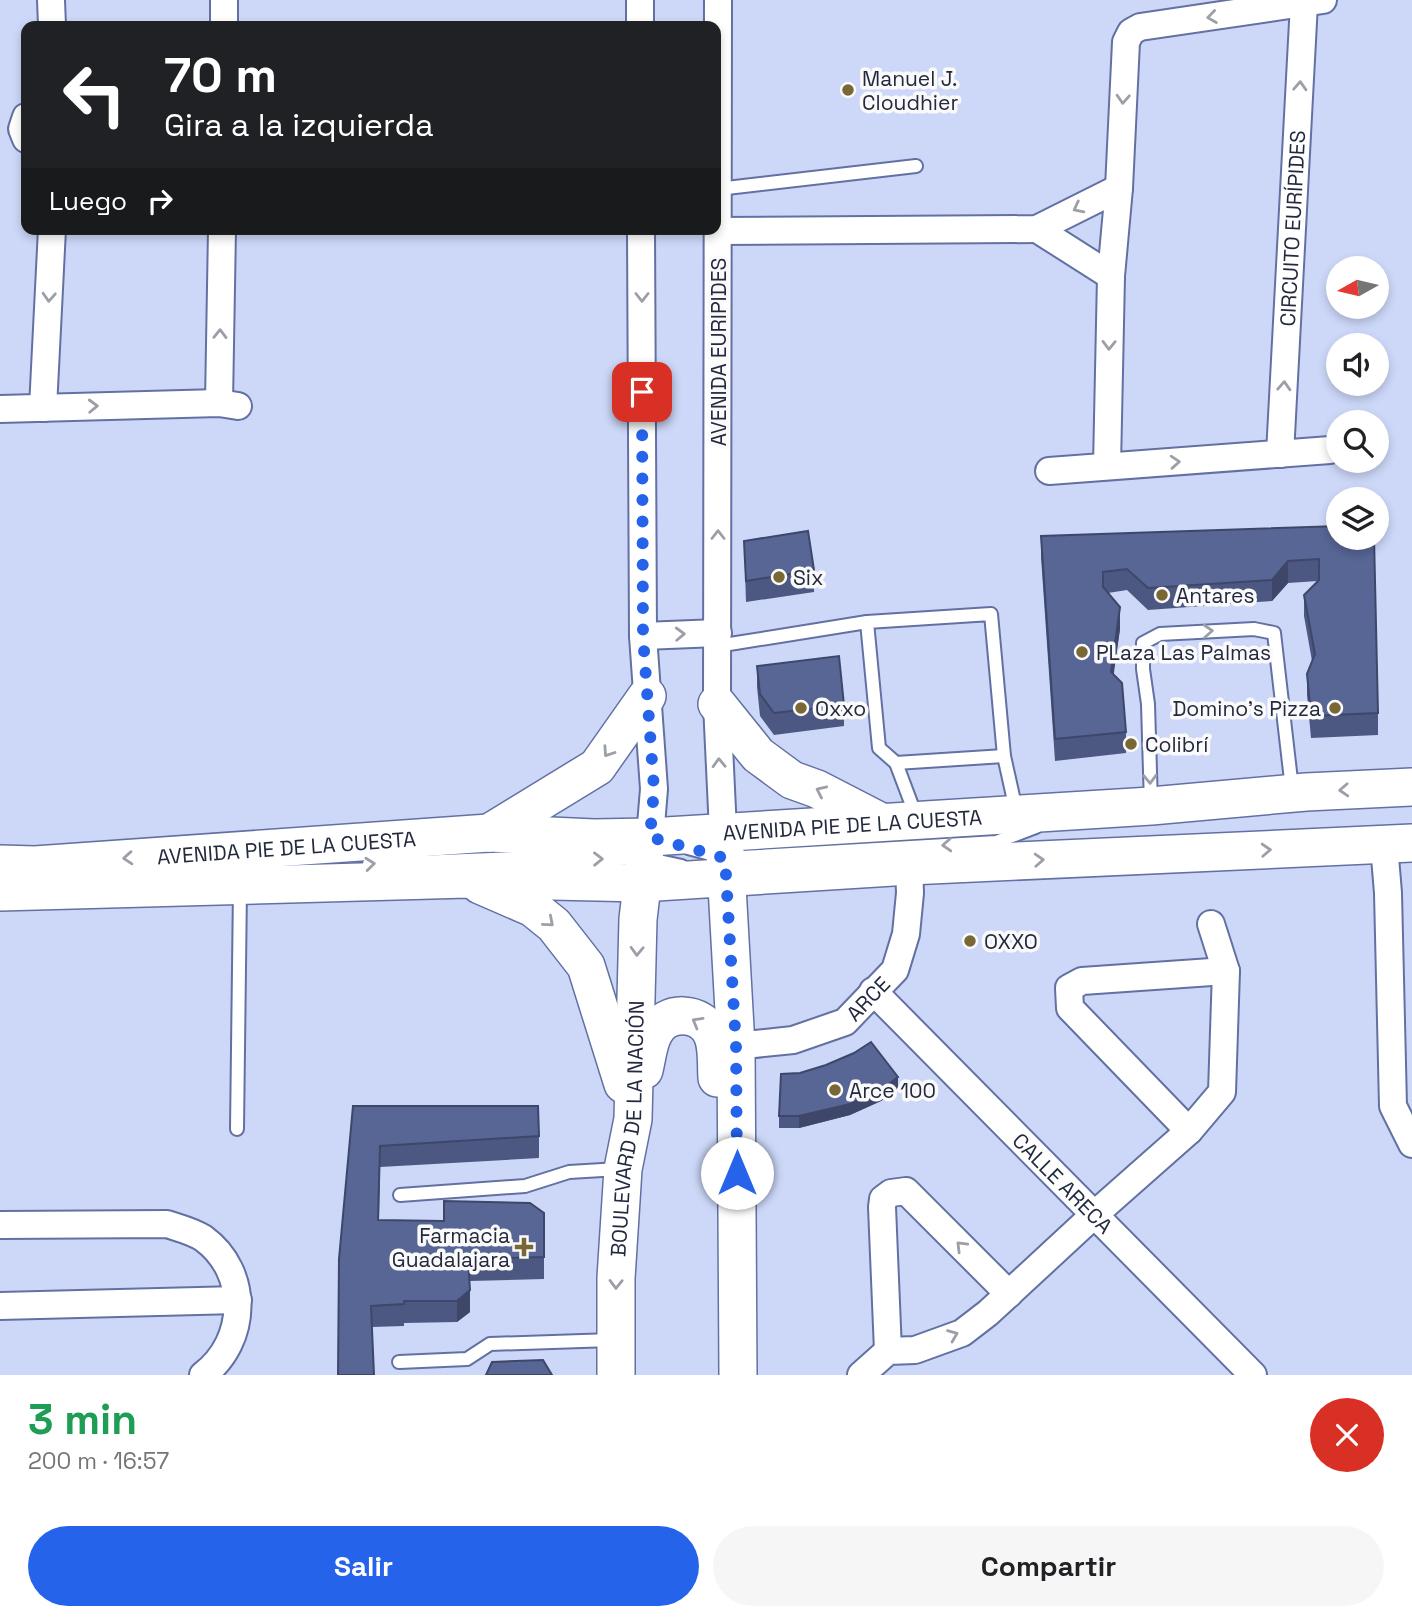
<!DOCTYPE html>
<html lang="es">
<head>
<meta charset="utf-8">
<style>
  :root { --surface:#fff; --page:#f6f6f6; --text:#202124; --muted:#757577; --accent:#2563eb }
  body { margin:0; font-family:"Space Grotesk",sans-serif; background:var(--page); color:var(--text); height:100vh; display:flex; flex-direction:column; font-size:26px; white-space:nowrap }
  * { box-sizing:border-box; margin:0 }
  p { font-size:23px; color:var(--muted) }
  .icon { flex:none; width:38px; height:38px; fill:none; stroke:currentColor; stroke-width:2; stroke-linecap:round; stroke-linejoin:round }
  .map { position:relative; height:1375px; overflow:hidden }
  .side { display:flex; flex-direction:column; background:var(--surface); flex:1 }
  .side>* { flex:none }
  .banner { position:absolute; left:21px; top:21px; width:700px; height:214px; border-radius:14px; box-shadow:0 4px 10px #0003; background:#202124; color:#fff; overflow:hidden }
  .needle { width:46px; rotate:262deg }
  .tools { position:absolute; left:1326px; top:256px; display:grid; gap:14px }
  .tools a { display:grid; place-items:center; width:63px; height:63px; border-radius:50%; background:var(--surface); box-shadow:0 4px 10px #0003; font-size:35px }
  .pin { position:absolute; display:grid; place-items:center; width:60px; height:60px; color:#fff; margin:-30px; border-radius:14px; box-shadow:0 4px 10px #0006 }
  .me { position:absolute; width:77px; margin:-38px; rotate:0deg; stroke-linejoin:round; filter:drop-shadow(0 0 5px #0008) }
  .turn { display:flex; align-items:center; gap:24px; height:147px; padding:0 28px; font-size:32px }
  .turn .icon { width:91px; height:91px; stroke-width:2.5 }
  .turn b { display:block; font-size:49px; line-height:60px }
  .then { display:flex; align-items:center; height:66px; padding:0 28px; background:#0003; gap:14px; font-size:26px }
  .round { display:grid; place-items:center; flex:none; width:74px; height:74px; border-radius:37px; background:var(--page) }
  .summary { display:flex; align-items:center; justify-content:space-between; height:119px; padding:0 28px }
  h1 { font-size:42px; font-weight:800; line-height:52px; color:#1e9e55 }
  .action { display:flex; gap:14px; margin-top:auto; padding:14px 28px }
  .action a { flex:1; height:80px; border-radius:42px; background:var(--accent); color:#fff; font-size:28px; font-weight:800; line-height:80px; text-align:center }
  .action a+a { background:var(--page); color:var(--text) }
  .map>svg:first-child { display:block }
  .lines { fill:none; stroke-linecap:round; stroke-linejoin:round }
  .lane-casing { stroke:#6271a2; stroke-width:16 }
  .street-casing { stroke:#6271a2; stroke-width:30 }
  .secondary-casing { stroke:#6271a2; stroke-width:40 }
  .lane { stroke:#fff; stroke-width:12 }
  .street { stroke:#fff; stroke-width:26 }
  .secondary { stroke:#fff; stroke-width:37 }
  .wall { fill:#4c5881 }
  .shaded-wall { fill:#3e4769 }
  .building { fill:#586696; stroke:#3e4769; stroke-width:2 }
  .oneway { stroke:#9c9fa8 }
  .route { stroke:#2563eb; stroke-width:12; stroke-dasharray:0 21.6 }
  .poi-dot { fill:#796836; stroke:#fafafa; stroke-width:2.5 }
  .labels { text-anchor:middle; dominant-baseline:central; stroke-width:7; stroke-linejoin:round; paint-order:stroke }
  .poi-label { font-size:21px; fill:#23293e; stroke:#fafafa; text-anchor:start }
  .street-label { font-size:21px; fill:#23293e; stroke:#fafafa }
</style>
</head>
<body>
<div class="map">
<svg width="1412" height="1375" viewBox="0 0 1412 1375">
  <rect width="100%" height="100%" fill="#cdd8f9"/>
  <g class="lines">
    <g class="lane-casing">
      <g id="lane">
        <path d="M718,189l198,-23"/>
        <path d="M717,646l150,-24"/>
        <path d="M896,763l108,-7"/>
        <path d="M1151,805l-3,-101 -5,-35v-26l17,-9 94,-5 20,4 18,156"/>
        <path d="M916,816l-20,-53 -17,-15 -12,-126 124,-8 13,142 12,54"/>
        <path d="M688,848l37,10 271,-16 40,-15"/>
        <path d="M369,864l148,-6h128l37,8"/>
        <path d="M237,1129l3,-241"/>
        <path d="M400,1195l125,-9 44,-14 50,-3"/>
        <path d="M399,1362l68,-3 23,-15 122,-4"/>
      </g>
    </g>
    <g class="street-casing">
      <g id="street">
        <path d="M51,0l1,26"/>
        <path d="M224,0v26"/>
        <path d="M640,0v26"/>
        <path d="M718,0l-1,704 6,127"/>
        <path d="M26,117l-4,12 4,10"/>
        <path d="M641,229l2,407 11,153 -4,48"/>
        <path d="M1037,229l74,47"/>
        <path d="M718,231l319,-2 82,-41"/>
        <path d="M219,403l3,-174"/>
        <path d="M43,408l9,-179"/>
        <path d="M0,409l219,-6 19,3"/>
        <path id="s1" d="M1280,454l24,-451"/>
        <path d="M1107,466l4,-190 8,-88 7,-146 5,-10 9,-5 183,-27"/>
        <path d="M1049,471l281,-21"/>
        <path d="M643,636l75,-3"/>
        <path d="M1384,845l4,48 5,213 19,38"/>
        <path id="s2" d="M873,991l380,384"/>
        <path id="s3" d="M736,1046l57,-6 52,-18 50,-52 11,-36 4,-41 -1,-27"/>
        <path d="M1189,1131l-119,-123 -1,-20 13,-7 144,-10"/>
        <path d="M0,1225l167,-1c12,4 25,7 36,14 47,34 45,103 0,137"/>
        <path d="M0,1306l238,-6"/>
        <path d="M888,1351l-6,-144 1,-8 8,-6 15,-2 103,103"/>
        <path d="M861,1375l27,-24 27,-1 47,-17 26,-20 107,-99 94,-83 33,-39 4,-121 -15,-47"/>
      </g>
    </g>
    <g class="secondary-casing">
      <g id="secondary">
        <path d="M717,704l41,51 34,25 25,9 64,33"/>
        <path d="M489,833l108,-66 50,-71"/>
        <path d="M725,851l11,195 2,329"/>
        <path id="s4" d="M0,864l35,1 454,-32 105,5 56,-1 501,-31 155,-14 106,-5"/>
        <path d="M480,885l53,23 21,17 32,41 37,118"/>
        <path d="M0,892l467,-13 174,4 268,-17 503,-23"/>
        <path d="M644,1070c3,-12 4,-26 10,-37 12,-24 47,-22 58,1 6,13 4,31 5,44"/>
        <path id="s5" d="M616,1375v-97l7,-109 10,-50 5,-200 7,-59"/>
      </g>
    </g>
    <use href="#lane" class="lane"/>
    <use href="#street" class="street"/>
    <use href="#secondary" class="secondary"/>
  </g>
  <g class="wall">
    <path d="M1339,526l39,187v22l-67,3 -4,-43v-21l5,-13 -8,-45v-21l14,-14 -30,2 -16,18 -124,9 -21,-20 -19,3 12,36 -7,46 13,57v21l-71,8 -14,-204v-21z"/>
    <path d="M744,541l70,29v22l-68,10z"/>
    <path d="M757,666l87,39v21l-70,9 -14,-19 -3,-29z"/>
    <path d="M898,1088l-17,13 -31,14 -51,13h-20v-12z"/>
    <path d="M353,1106l186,30v22l-159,9 -1,53 65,1 100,-8v66l-74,2v31l-13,10 -53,1v3l-32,1z"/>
  </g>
  <g class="shaded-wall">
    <path d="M1288,561v22l-16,18v-21z"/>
    <path d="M1120,607v22l-9,65v-22z"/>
    <path d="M898,1077v11l-17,13 -31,14 -51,13v-12z"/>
    <path d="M470,1290v22l-13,10v-21z"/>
  </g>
  <g class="building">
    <path d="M1339,526v11h35l4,176 -67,3 -4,-42 8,-20 -11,-59 15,-15v-21l-31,2 -16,19 -124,8 -21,-19 -24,3v15l17,20 -9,65 11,11 4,49 -71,7 -14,-203z"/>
    <path d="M808,531l6,39 -68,11 -2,-40z"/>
    <path d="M839,656l5,49 -70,8 -14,-19 -3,-28z"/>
    <path d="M871,1042l27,35 -17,13 -31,14 -51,12h-20l2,-42 19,-1 26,-8 28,-12z"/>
    <path d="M353,1106h185l1,30 -159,10 -2,74 66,1v-20l86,2 14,10v44l-76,2 2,31 -13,11h-53v3l-33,2 3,69h-36l1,-116z"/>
    <path d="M543,1360l9,15h-66l6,-13z"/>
  </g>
  <defs><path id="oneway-chevron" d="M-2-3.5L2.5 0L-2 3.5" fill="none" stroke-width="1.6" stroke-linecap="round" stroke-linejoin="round" transform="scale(1.75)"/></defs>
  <g class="oneway">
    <use href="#oneway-chevron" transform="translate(1212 17) rotate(172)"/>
    <use href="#oneway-chevron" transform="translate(1300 86) rotate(-87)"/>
    <use href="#oneway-chevron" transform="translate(1123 99) rotate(93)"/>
    <use href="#oneway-chevron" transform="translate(1078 208) rotate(153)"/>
    <use href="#oneway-chevron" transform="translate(49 297) rotate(93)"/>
    <use href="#oneway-chevron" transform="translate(642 297) rotate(90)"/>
    <use href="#oneway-chevron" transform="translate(220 334) rotate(-89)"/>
    <use href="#oneway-chevron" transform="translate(1109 345) rotate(91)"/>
    <use href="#oneway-chevron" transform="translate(1284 386) rotate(-87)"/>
    <use href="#oneway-chevron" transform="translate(93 406) rotate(-2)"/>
    <use href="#oneway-chevron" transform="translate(1175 462) rotate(-4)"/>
    <use href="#oneway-chevron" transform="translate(718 535) rotate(-90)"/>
    <use href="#oneway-chevron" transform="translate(1208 631) rotate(-3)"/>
    <use href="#oneway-chevron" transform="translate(680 634) rotate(-2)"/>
    <use href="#oneway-chevron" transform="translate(608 752) rotate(124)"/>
    <use href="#oneway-chevron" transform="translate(719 763) rotate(-92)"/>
    <use href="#oneway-chevron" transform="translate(1150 779) rotate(88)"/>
    <use href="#oneway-chevron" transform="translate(1344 790) rotate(177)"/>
    <use href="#oneway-chevron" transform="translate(821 791) rotate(-155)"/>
    <use href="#oneway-chevron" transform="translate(947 845) rotate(177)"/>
    <use href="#oneway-chevron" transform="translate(1266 850) rotate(-3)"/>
    <use href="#oneway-chevron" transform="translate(128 858) rotate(176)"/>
    <use href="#oneway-chevron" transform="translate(598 859) rotate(-1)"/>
    <use href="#oneway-chevron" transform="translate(1039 860) rotate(-3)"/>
    <use href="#oneway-chevron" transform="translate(370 864) rotate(-6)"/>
    <use href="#oneway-chevron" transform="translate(549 922) rotate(41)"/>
    <use href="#oneway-chevron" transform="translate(637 951) rotate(92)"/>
    <use href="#oneway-chevron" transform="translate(697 1022) rotate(-150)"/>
    <use href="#oneway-chevron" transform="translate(961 1246) rotate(-135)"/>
    <use href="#oneway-chevron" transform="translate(616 1284) rotate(91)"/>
    <use href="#oneway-chevron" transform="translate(953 1335) rotate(-22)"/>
  </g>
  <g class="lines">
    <path class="route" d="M642,392l1,244 11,153 -4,48 75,21 11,188 1,127"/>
  </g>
  <g class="poi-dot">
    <circle cx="848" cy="90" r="7"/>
    <circle cx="779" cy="577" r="7"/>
    <circle cx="1162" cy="595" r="7"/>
    <circle cx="1082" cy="652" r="7"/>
    <circle cx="801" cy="708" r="7"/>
    <circle cx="1335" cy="708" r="7"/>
    <circle cx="1131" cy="744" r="7"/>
    <circle cx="970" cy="941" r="7"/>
    <circle cx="835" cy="1090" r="7"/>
    <path d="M520.5 1236.5h7v7h7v7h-7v7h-7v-7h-7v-7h7z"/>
  </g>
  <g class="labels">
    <g class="poi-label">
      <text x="862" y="78">Manuel J.<tspan x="862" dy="24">Cloudhier</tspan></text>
      <text x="793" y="577">Six</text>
      <text x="1176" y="595">Antares</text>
      <text x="1096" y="652">PLaza Las Palmas</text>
      <text x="815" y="708">Oxxo</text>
      <text x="1321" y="708" text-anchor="end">Domino's Pizza</text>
      <text x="1145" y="744">Colibrí</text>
      <text x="984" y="941">OXXO</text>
      <text x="849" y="1090">Arce 100</text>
      <text x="510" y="1235" text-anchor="end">Farmacia<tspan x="510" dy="24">Guadalajara</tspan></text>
    </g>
    <g class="street-label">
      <text stroke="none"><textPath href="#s1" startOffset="226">CIRCUITO EURÍPIDES</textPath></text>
      <text transform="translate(718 352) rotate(-90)">AVENIDA EURIPIDES</text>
      <text stroke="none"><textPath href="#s4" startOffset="854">AVENIDA PIE DE LA CUESTA</textPath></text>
      <text stroke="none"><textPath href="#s4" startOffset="287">AVENIDA PIE DE LA CUESTA</textPath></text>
      <text stroke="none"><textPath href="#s3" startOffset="145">ARCE</textPath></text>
      <text stroke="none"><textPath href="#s5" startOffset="247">BOULEVARD DE LA NACIÓN</textPath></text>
      <text stroke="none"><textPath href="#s2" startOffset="270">CALLE ARECA</textPath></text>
    </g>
  </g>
</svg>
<div class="tools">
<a><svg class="needle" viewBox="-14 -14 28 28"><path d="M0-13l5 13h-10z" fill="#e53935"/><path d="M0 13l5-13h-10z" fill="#757577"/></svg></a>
<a><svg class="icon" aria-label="sound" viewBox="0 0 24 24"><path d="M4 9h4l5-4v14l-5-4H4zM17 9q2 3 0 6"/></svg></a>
<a><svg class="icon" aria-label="search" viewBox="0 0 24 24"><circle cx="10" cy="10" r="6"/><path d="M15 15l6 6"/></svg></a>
<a><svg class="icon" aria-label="layers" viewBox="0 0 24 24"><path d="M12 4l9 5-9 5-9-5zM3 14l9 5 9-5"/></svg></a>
</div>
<div class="pin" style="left:642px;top:392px;background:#d93025"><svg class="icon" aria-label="arrive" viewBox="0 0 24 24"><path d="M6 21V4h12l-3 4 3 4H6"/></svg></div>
<svg class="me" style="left:737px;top:1173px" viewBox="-20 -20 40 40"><circle r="19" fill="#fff"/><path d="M0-13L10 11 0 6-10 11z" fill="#2563eb"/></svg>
<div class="banner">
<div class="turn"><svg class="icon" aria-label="left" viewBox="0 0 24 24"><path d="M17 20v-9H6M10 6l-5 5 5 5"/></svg><div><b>70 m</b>Gira a la izquierda</div></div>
<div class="then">Luego<svg class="icon" aria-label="right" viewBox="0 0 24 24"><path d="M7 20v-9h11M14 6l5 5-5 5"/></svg></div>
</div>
</div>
<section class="side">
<div class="summary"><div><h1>3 min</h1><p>200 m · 16:57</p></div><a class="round" style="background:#d93025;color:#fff"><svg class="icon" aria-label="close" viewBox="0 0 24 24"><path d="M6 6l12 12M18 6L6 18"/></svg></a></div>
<div class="action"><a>Salir</a><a>Compartir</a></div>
</section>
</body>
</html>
